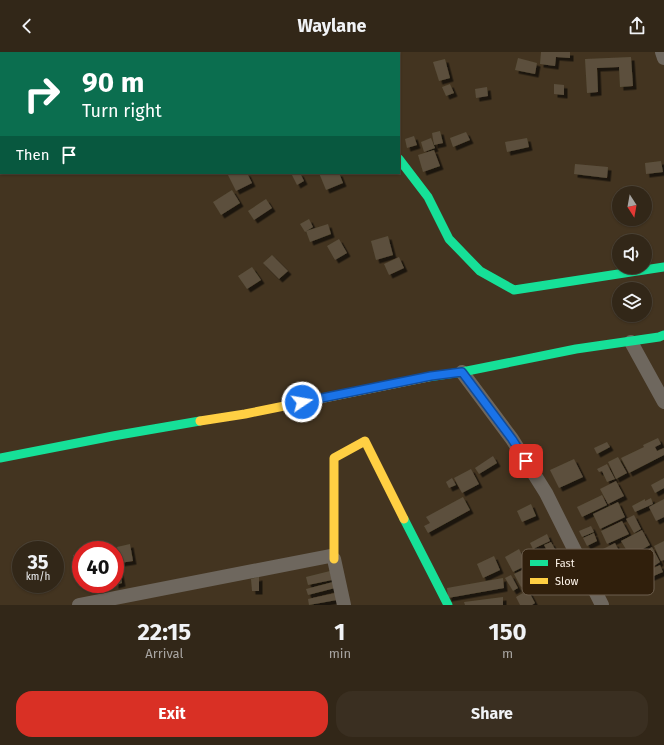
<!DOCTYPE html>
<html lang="en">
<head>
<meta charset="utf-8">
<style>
  :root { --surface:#322718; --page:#3a2f21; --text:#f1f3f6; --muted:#a8a5a2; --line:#4d4437; --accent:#d93025 }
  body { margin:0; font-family:"Fira Sans",sans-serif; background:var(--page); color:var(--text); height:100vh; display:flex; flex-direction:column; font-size:15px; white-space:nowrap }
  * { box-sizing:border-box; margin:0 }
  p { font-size:13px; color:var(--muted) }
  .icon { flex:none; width:22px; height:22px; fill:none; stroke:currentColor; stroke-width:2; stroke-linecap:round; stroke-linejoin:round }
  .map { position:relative; height:553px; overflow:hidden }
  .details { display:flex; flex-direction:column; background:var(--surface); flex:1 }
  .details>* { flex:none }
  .hud { position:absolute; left:0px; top:0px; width:400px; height:122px; box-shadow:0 1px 3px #0004,0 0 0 1px var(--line); background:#0b6e4f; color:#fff; overflow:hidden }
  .needle { width:26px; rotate:169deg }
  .tools { position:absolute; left:612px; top:134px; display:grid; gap:8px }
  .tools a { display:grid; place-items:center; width:40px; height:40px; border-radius:50%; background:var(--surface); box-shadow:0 1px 3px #0004,0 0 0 1px var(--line); font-size:20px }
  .speed { position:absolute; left:12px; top:489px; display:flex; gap:8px; font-size:20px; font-weight:700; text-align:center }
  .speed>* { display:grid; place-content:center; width:52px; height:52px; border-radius:50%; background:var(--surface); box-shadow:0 1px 3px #0004,0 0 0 1px var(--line); line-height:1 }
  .speed small { font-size:10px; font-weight:400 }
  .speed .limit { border:6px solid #d22; background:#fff; color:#111 }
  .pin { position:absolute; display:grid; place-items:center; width:34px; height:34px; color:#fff; margin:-17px; border-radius:8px; box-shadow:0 2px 6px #0006 }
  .me { position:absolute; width:44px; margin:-22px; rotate:78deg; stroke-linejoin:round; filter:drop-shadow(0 0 3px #0008) }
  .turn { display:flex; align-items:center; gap:14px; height:84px; padding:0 16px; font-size:18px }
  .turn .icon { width:52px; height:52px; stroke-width:2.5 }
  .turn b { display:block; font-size:28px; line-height:34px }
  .then { display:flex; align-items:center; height:38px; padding:0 16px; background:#0003; gap:8px; font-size:15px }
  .eta { display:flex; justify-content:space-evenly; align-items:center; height:68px; text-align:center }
  .eta b { font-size:24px; font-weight:700; line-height:28px }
  .button { display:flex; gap:8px; margin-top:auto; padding:8px 16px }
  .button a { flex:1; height:46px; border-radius:16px; background:var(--accent); color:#fff; font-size:16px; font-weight:700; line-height:46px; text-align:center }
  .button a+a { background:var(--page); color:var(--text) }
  header { display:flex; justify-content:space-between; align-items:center; height:52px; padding:0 16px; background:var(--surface); font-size:18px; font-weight:700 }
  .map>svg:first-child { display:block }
  .building { fill:#5b503c; filter:url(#shadow) }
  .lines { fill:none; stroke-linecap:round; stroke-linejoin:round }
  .street { stroke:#6e675e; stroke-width:14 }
  .fast { stroke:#16e098; stroke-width:9 }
  .slow { stroke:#ffcf43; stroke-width:9 }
  .route-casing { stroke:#114b97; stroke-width:10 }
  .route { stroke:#1a73e8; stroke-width:7 }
  .key { fill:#301f0c; stroke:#6d5f4e; stroke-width:1 }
  .key-label { font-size:11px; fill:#fcf3e9 }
</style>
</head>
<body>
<header><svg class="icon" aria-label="back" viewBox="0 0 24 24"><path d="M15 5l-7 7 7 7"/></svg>Waylane<svg class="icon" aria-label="share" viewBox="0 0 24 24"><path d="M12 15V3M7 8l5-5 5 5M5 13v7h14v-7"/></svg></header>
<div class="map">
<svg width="664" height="553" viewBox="0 0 664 553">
  <defs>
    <filter id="shadow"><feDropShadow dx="3.5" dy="3.5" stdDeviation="0" flood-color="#0009"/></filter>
  </defs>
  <rect width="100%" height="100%" fill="#433420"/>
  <g class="building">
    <path d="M541,0h29v6l-14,-1 -1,9 -15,-2z"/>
    <path d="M631,5l2,29 -13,1 -1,-20 -22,1 1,24 -11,1 -2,-34z"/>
    <path d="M518,6l19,5 -2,11 -20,-4z"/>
    <path d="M445,7l5,19 -11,3 -6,-19z"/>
    <path d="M450,32l4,9 -8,3 -4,-9z"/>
    <path d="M554,32l10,1v10l-10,-1z"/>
    <path d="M487,35l1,9 -12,2 -1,-9z"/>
    <path d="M440,79l3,12 -9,2 -2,-12z"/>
    <path d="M466,80l4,8 -17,7 -3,-9z"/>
    <path d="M414,84l3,9 -10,3 -2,-9z"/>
    <path d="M431,86l4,10 -11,4 -3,-10z"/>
    <path d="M527,86l2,9 -22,5 -2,-10z"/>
    <path d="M434,98l6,16 -17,6 -5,-17z"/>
    <path d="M661,109l2,11 -17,2 -1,-11z"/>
    <path d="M575,112l33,3 -1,11 -33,-4z"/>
    <path d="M227,121h20l5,10 -16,8z"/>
    <path d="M291,121h9l4,8 -7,4z"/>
    <path d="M319,121h20l4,10 -17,7z"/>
    <path d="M232,138l8,13 -19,12 -8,-13z"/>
    <path d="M266,147l6,9 -18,12 -6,-9z"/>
    <path d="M309,167l4,8 -8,5 -5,-8z"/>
    <path d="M328,172l3,10 -21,8 -4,-11z"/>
    <path d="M388,184l5,19 -17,5 -5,-19z"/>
    <path d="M339,187l8,14 -12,7 -8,-14z"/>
    <path d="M272,203l16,16 -9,8 -16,-16z"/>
    <path d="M399,205l5,11 -15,7 -5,-11z"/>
    <path d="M252,215l9,13 -14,9 -9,-13z"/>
    <path d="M658,386l3,6 -6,3 2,4 7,-3v7l-35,18 -8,-15 23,-11 -1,-2z"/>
    <path d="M607,390l3,5 -13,7 -3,-6z"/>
    <path d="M493,404l4,7 -18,11 -4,-6z"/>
    <path d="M618,405l9,16 -11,6 -8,-17z"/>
    <path d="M574,407l9,18 -24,11 -9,-18z"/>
    <path d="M607,412l8,15 -8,3 -5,-11 -3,1 -2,-3z"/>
    <path d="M471,417l8,15 -17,9 -8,-15z"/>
    <path d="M452,426l4,7 -7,3 -3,-6z"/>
    <path d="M664,426v10l-9,5 -4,-8z"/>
    <path d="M616,429l8,15 -16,8 -8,-15z"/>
    <path d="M602,443l5,10 -25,12 -5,-10z"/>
    <path d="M463,445l7,13 -42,23 -4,-7 6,-3 -4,-6z"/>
    <path d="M651,446l2,6 -18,8 -3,-6 13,-7v2z"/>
    <path d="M664,447v18l-8,4 -7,-14z"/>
    <path d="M618,450l7,15 -25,12 -7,-15z"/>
    <path d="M531,452l5,12 -14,6 -5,-11z"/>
    <path d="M634,463l7,14 -7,4 -8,-14z"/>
    <path d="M622,469l7,13 -22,10 -6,-13z"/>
    <path d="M591,474l3,6 -12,5 -3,-6z"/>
    <path d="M642,478l8,15 -20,11 -9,-15z"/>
    <path d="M594,481l3,8 -10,5 -4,-8z"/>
    <path d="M547,482l3,7 -17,8 -3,-6z"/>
    <path d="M664,489v19l-3,1 -7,-15z"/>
    <path d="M551,490l5,9 -7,3 -5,-9z"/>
    <path d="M615,491l4,8 -24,12 -4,-8z"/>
    <path d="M130,492l3,17 -13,2 -3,-16z"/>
    <path d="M652,495l8,15 -6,4 -9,-15z"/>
    <path d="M519,497l8,16 -14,7 -8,-15z"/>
    <path d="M81,501v7l-7,1 -1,-6z"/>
    <path d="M494,504l6,14 -17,8 -6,-14z"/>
    <path d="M115,505h2l5,26 -7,2z"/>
    <path d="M535,512l3,6 7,-3 4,7 -28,13 -7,-13z"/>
    <path d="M660,513l3,7 -26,11 -3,-6z"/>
    <path d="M330,519l2,9 -24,5 -2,-8z"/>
    <path d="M511,523l7,13 -5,3 -8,-13z"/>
    <path d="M259,525v14h-7l-1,-12z"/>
    <path d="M503,526l1,10 -56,10 -1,-10z"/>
    <path d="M333,530l2,6 -27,7 -2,-6z"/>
    <path d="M528,538l7,13 -3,2h-12l-4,-8z"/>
    <path d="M335,541l2,7 -28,5 -1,-6z"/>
    <path d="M503,545v8h-38l-1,-3z"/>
  </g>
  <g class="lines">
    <g class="street">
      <path d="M320,0l1,1"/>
      <path d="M662,0l2,6"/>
      <path d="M631,290l33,60"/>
      <path d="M462,320l50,67 34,54 56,112"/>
      <path d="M79,553l251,-49 4,3 10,46"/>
    </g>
    <g class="fast">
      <path d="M399,107l29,38 21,42 31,32 34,19 150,-23"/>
      <path d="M428,325l34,-5 114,-23 83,-12 5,-2"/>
      <path d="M0,406l113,-22 87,-15"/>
      <path d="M404,467l44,86"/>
    </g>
    <g class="slow">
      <path d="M200,369l45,-7 183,-37"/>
      <path d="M334,507v-101l31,-17 39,78"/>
    </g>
  </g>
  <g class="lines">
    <g class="route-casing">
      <path id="route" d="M302,350l129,-26 31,-4 50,67 14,22"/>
    </g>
    <use href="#route" class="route"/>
  </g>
  <rect x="522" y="497" width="132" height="46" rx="6" class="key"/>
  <rect x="530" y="508" width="18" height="6" fill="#16e098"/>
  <rect x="530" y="526" width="18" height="6" fill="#ffcf43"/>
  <g class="key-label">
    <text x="555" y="515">Fast</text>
    <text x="555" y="533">Slow</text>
  </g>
</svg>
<div class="tools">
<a><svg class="needle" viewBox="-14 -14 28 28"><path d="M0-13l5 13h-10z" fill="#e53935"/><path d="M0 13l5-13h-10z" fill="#a8a5a2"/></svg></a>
<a><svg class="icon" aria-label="sound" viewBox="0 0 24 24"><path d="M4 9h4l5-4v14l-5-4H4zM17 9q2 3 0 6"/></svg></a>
<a><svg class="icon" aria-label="layers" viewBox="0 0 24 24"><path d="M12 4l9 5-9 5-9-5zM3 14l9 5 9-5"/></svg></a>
</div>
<div class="speed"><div>35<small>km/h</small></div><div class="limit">40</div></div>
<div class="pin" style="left:526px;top:409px;background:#d93025"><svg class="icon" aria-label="arrive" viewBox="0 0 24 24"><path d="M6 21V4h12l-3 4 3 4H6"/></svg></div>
<svg class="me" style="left:302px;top:350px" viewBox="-20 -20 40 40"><circle r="17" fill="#1a73e8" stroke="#fff" stroke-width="3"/><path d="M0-11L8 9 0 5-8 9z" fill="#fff"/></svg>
<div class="hud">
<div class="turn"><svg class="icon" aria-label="right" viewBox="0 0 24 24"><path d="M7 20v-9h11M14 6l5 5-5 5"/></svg><div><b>90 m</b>Turn right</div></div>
<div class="then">Then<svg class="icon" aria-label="arrive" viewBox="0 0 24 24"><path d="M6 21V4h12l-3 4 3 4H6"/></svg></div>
</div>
</div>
<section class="details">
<div class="eta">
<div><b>22:15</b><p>Arrival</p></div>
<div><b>1</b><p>min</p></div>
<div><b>150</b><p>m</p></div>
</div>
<div class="button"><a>Exit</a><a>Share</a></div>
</section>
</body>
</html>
